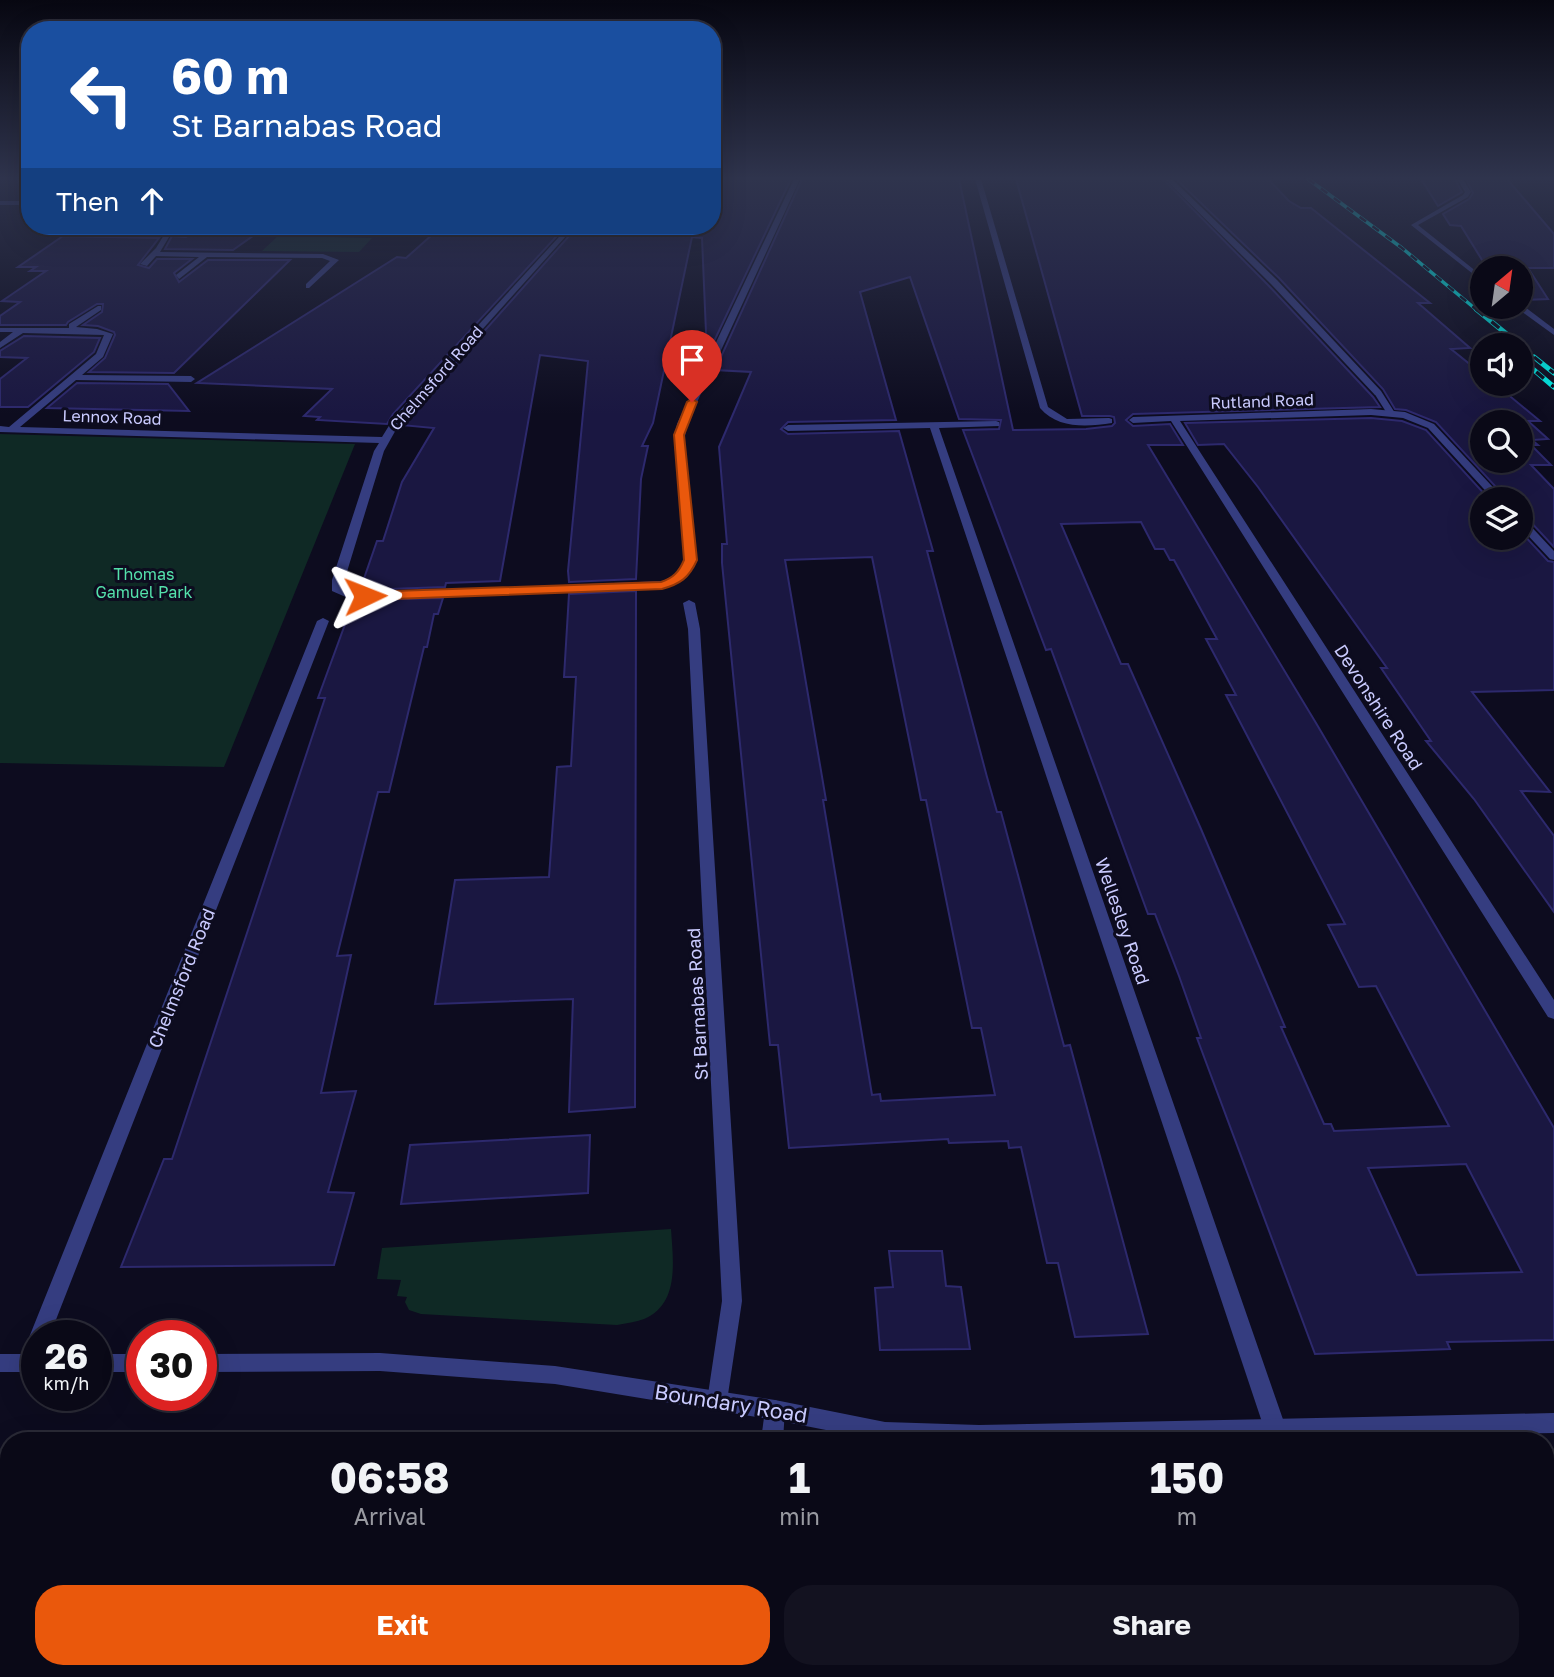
<!DOCTYPE html>
<html lang="en">
<head>
<meta charset="utf-8">
<style>
  :root { --surface:#0a0917; --page:#131220; --text:#f1f3f6; --muted:#999aa1; --line:#2a2a36; --accent:#ea580c }
  body { margin:0; font-family:"Golos Text",sans-serif; background:var(--page); color:var(--text); height:100vh; display:flex; flex-direction:column; font-size:26px; white-space:nowrap }
  * { box-sizing:border-box; margin:0 }
  p { font-size:23px; color:var(--muted) }
  .icon { flex:none; width:38px; height:38px; fill:none; stroke:currentColor; stroke-width:2; stroke-linecap:round; stroke-linejoin:round }
  .map { position:relative; flex:1; overflow:hidden }
  .sheet { position:absolute; left:0px; top:1432px; width:1554px; height:247px; display:flex; flex-direction:column; background:var(--surface); border-radius:28px 28px 0 0; box-shadow:0 7px 28px #0002,0 0 0 2px var(--line) }
  .sheet>* { flex:none }
  .hud { position:absolute; left:21px; top:21px; width:700px; height:214px; border-radius:28px; box-shadow:0 7px 28px #0002,0 0 0 2px var(--line); background:#1a4fa0; color:#fff; overflow:hidden }
  .needle { width:46px; rotate:29deg }
  .fabs { position:absolute; left:1470px; top:256px; display:grid; gap:14px }
  .fabs a { display:grid; place-items:center; width:63px; height:63px; border-radius:50%; background:var(--surface); box-shadow:0 7px 28px #0002,0 0 0 2px var(--line); font-size:35px }
  .speed { position:absolute; left:21px; top:1320px; display:flex; gap:14px; font-size:35px; font-weight:700; text-align:center }
  .speed>* { display:grid; place-content:center; width:91px; height:91px; border-radius:50%; background:var(--surface); box-shadow:0 7px 28px #0002,0 0 0 2px var(--line); line-height:1 }
  .speed small { font-size:18px; font-weight:400 }
  .speed .limit { border:10px solid #d22; background:#fff; color:#111 }
  .pin { position:absolute; display:grid; place-items:center; width:60px; height:60px; color:#fff; margin:-72px -30px; border-radius:50% 50% 50% 0; rotate:-45deg; box-shadow:0 0 7px #0007 }
  .pin .icon { rotate:45deg }
  .me { position:absolute; width:77px; margin:-38px; rotate:88deg; stroke-linejoin:round; filter:drop-shadow(0 0 5px #0008) }
  .turn { display:flex; align-items:center; gap:24px; height:147px; padding:0 35px; font-size:32px }
  .turn .icon { width:91px; height:91px; stroke-width:2.5 }
  .turn b { display:block; font-size:49px; line-height:60px }
  .then { display:flex; align-items:center; height:66px; padding:0 35px; background:#0003; gap:14px; font-size:26px }
  .eta { display:flex; justify-content:space-evenly; align-items:center; height:119px; text-align:center }
  .eta b { font-size:42px; font-weight:700; line-height:49px }
  .cta { display:flex; gap:14px; margin-top:auto; padding:14px 35px }
  .cta a { flex:1; height:80px; border-radius:28px; background:var(--accent); color:#fff; font-size:28px; font-weight:700; line-height:80px; text-align:center }
  .cta a+a { background:var(--page); color:var(--text) }
  .map>svg:first-child { display:block }
  .green { fill:#0f2925 }
  .building { fill:#1a1741; stroke:#2d296d; stroke-width:2; fill-rule:evenodd }
  .lines { fill:none; stroke-linecap:round; stroke-linejoin:round }
  .pedestrian { fill:#353d80; fill-rule:evenodd }
  .minor { fill:#353d80; fill-rule:evenodd }
  .tertiary { fill:#353d80; fill-rule:evenodd }
  .rail-far1-casing { stroke:#00f5ed; stroke-width:3.5 }
  .rail-casing { stroke:#00f5ed; stroke-width:5 }
  .rail-far1 { stroke:#0d0c1f; stroke-width:2.5; stroke-dasharray:8; stroke-linecap:butt }
  .rail { stroke:#0d0c1f; stroke-width:3.5; stroke-dasharray:10; stroke-linecap:butt }
  .route { fill:#ea580c; stroke:#983908; stroke-width:2 }
  .labels { text-anchor:middle; dominant-baseline:central; stroke-width:6; stroke-linejoin:round; paint-order:stroke }
  .far-street-label { font-size:16px; fill:#cacbff; stroke:#0d0c1f }
  .far-park-label { font-size:16px; fill:#54e1ab; stroke:#0d0c1f }
  .street-label { font-size:18px; fill:#cacbff; stroke:#0d0c1f }
  .near-street-label { font-size:21px; fill:#cacbff; stroke:#0d0c1f }
</style>
</head>
<body>
<div class="map">
<svg width="1554" height="1677" viewBox="0 0 1554 1677">
  <rect width="100%" height="100%" fill="#0d0c1f"/>
  <g class="green">
    <path d="M278,236l94,2 -13,14 -97,-1z"/>
    <path d="M0,434l355,10 -131,323 -224,-4z"/>
    <path d="M671,1229c2,31 9,75 -27,90 -8,3 -18,4 -27,6l-196,-11 -12,-4 -4,-8 2,-5 -10,-1 4,-16 -24,-1 5,-31z"/>
  </g>
  <g class="building">
    <path d="M712,179h79l-84,177 -5,-118 -10,-1 -39,186 -11,23h6l-7,33 -5,100 -67,3 -1,-11 20,-210 -48,-6 -40,226 -54,2 -1,4 -85,3 17,-49h6l19,-59 32,-54 -33,-3 3,-4 174,-195h134z"/>
    <path d="M802,179h157l54,251 73,-1 26,-3 3,-3 -1,-6 -4,-1h-28l-66,-237h147l106,107 104,111 7,10 -247,7 -7,6 7,6 37,-2 13,21h-35l168,278 238,405v212l-107,2 3,7 -135,5 -118,-316h4l-22,-62 -24,-62h-7l-97,-265 -5,1 -83,-220 36,-1 2,-9 -42,-1 -49,-142 -50,15 36,128 -108,2 -7,7 7,5 111,-3 34,120h-6l60,226 10,35h4l63,234 6,-1 78,289 -73,3 -17,-74h-11l-26,-116 -12,1 -1,-7 -59,2 -1,-4 -159,9 -11,-103h-8l-48,-482v-19h5l-8,-97 32,-75 -36,-2zM1141,522l14,27h9l6,11h4l43,79h-11l30,56h-10l119,229 -17,1 31,62 17,-1 73,140 -115,5 -3,-7h-7l-43,-97h4l-84,-198 -73,-165h-7l-60,-140zM872,557l44,217 5,26h5l46,228h9l14,67 -114,6 -1,-7 -8,1 -49,-295h3l-41,-240zM1466,1164l56,108 -105,3 -49,-107z"/>
    <path d="M1176,179h92l21,22 12,7h10l119,95h-12l52,45 -19,1 31,25v9h12l46,38h-12l20,18 -16,1 6,5h-7l20,20h-20l23,24v58l-27,-29 -6,-1v-18h-14l-71,-77 -30,-12 -11,-1 -12,-20 -104,-111zM1482,422h39v38h-39z"/>
    <path d="M1421,179h34l7,13 -24,14z"/>
    <path d="M1466,179h41l47,55v34h-26l20,31 -27,1v-32h-34l-26,-42 -11,-1 -7,-11 26,-15 4,-6z"/>
    <path d="M202,226h65l-34,24 -68,-1 7,-13 14,1z"/>
    <path d="M442,226h124l-173,188 -6,10 -70,-4 3,-3 -16,-1 28,-27 -135,-6 200,-126 9,1z"/>
    <path d="M63,236l96,2 -21,27 11,3 8,-9h35l-18,14 5,9 29,-22h82l-116,113 -85,-1 16,-14 10,-23 -1,-3 -16,-6 -15,-1 19,-13 1,-8h-6l-29,18 -2,3h-66v-9l20,-14 -18,-1 44,-30h-16l6,-4h-18z"/>
    <path d="M24,336l76,2 -6,14 -66,55h-28v-28l27,-21 -27,-1v-6z"/>
    <path d="M77,383l91,1 21,27 -142,-3z"/>
    <path d="M1371,418l31,3 24,9 63,69h-7v38h39v-5l27,29 6,1v128l-82,2 78,100 -29,-1 33,45v76l-80,-113 -48,-58h5l-50,-73h6l-129,-181 -34,-43 -26,1 -13,-22z"/>
    <path d="M636,591l-1,516 -66,5 4,-113 -138,5 20,-124 94,-3 8,-110 14,-1 5,-89h-12l5,-83z"/>
    <path d="M443,598l-5,16h-4l-7,33h-3l-35,145h-11l-41,164 14,-1 -30,138 35,-2 -28,101 26,1 -20,72 -213,2 43,-108h8l153,-461h-7l33,-90h3l2,-8z"/>
    <path d="M590,1135l-2,58 -187,11 9,-59z"/>
    <path d="M889,1251h53l4,35 15,1 9,62 -90,1 -5,-62 18,-1z"/>
  </g>
  <g class="lines">
    <path class="pedestrian" d="M1375,391h6l14,22 -1,2h-6l-14,-22z"/>
    <g class="minor">
      <path d="M794,179h6l-113,245 -3,18 12,118 -12,19 -22,9 -314,10 -16,-7v-11l42,-129 5,-8 -379,-11v-6l9,1 87,-73 8,-19 -81,-2 -23,15v-6l13,-10h-13v-4h69v-4l29,-18h3v4l-25,17 21,2 16,5 -10,23 -21,18 109,1 4,3 -4,3 -115,-2 -56,47 362,10 13,-21 174,-190h6l-173,193 -18,32 -42,137 8,4 15,1 298,-12 13,-7 10,-14 -12,-118 3,-18z"/>
      <path d="M975,179h6l67,228 19,12 42,-1 3,1v4c-25,4 -54,6 -72,-15z"/>
      <path d="M1165,179h7l105,101 104,111v4h-6l-104,-111z"/>
      <path d="M1457,179h6l8,13 -3,5 -50,28 64,51v5l-71,-56 52,-30 2,-3z"/>
      <path d="M170,226l5,1 -15,25 163,2 16,6 -30,28h-3v-4l24,-23 -8,-3 -115,-1 -28,22 -3,-4 23,-18 -43,-1 -9,10 -7,-2 16,-16 8,-13 -122,-2 -3,-2 3,-2 124,2z"/>
      <path d="M1521,304l33,25v6l-40,-29z"/>
      <path d="M1371,409l34,3 29,12 70,75h-11l-65,-71 -25,-10 -32,-3 -191,6 374,579v19l-6,-2 -377,-596 -38,2 -4,-3 4,-3z"/>
      <path d="M996,421l3,1v4l-60,2 347,1000 -4,7 -7,3 -7,-3 -4,-7 -334,-1000 -142,3 -5,-3 5,-3z"/>
      <path d="M1521,519l4,1 29,31v9l-4,-1 -29,-31z"/>
      <path d="M689,600l6,3 5,26 42,672 -15,100 -3,7 -7,2 -7,-2 -3,-7 15,-100 -34,-672 -5,-26z"/>
      <path d="M323,618l6,3 -279,714h-13v33l-8,4 -7,-3 -3,-6 11,-28 287,-714z"/>
      <path d="M775,1400l7,3 3,7 -2,30h-22l4,-30 3,-7z"/>
      <rect x="759" y="1670" width="24" height="7"/>
      <path d="M1502,1670h24l3,7h-24z"/>
    </g>
    <g class="tertiary">
      <rect x="0" y="201" width="30" height="4"/>
      <path d="M380,1353l175,13 220,34 110,22 94,3 575,-12v20l-357,7h-320l-102,-20 -220,-36 -175,-13 -179,1v-18z"/>
      <rect x="0" y="1354" width="37" height="18"/>
      <rect x="96" y="1354" width="46" height="18"/>
    </g>
    <g class="rail-far1-casing">
      <path id="rail-far1" d="M1308,179l94,69 76,63"/>
    </g>
    <g class="rail-casing">
      <g id="rail">
        <path d="M1476,309l44,36"/>
        <path d="M1534,357l20,16"/>
        <path d="M1521,359l33,28"/>
      </g>
    </g>
    <use href="#rail-far1" class="rail-far1"/>
    <use href="#rail" class="rail"/>
  </g>
  <linearGradient id="sky" x2="0" y2="1"><stop stop-color="#070711"/><stop offset="0.43" stop-color="#2f344d"/><stop offset="1" stop-color="#2f344d" stop-opacity="0"/></linearGradient>
  <rect width="1554" height="414" fill="url(#sky)"/>
  <path class="route" d="M692,399l5,3 -13,33 13,125c-8,18 -17,24 -35,29l-297,11 -6,-4 6,-4 296,-10c12,-4 18,-10 23,-22l-10,-125 13,-33z"/>
  <g class="labels">
    <g class="far-street-label">
      <text transform="translate(436 378) rotate(-49)">Chelmsford Road</text>
      <text transform="translate(1262 401) rotate(-2)">Rutland Road</text>
      <text transform="translate(112 417) rotate(2)">Lennox Road</text>
    </g>
    <g class="far-park-label">
      <text x="144" y="574">Thomas<tspan x="144" dy="18">Gamuel Park</tspan></text>
    </g>
    <g class="street-label">
      <text transform="translate(1379 707) rotate(57)">Devonshire Road</text>
      <text transform="translate(1123 921) rotate(71)">Wellesley Road</text>
      <text transform="translate(181 978) rotate(-68)">Chelmsford Road</text>
      <text transform="translate(697 1004) rotate(-93)">St Barnabas Road</text>
    </g>
    <g class="near-street-label">
      <text transform="translate(731 1403) rotate(9)">Boundary Road</text>
    </g>
  </g>
</svg>
<div class="fabs">
<a><svg class="needle" viewBox="-14 -14 28 28"><path d="M0-13l5 13h-10z" fill="#e53935"/><path d="M0 13l5-13h-10z" fill="#999aa1"/></svg></a>
<a><svg class="icon" aria-label="sound" viewBox="0 0 24 24"><path d="M4 9h4l5-4v14l-5-4H4zM17 9q2 3 0 6"/></svg></a>
<a><svg class="icon" aria-label="search" viewBox="0 0 24 24"><circle cx="10" cy="10" r="6"/><path d="M15 15l6 6"/></svg></a>
<a><svg class="icon" aria-label="layers" viewBox="0 0 24 24"><path d="M12 4l9 5-9 5-9-5zM3 14l9 5 9-5"/></svg></a>
</div>
<div class="speed"><div>26<small>km/h</small></div><div class="limit">30</div></div>
<div class="pin" style="left:692px;top:402px;background:#d93025"><svg class="icon" aria-label="arrive" viewBox="0 0 24 24"><path d="M6 21V4h12l-3 4 3 4H6"/></svg></div>
<svg class="me" style="left:365px;top:596px" viewBox="-20 -20 40 40"><path d="M0-17L14 15 0 8-14 15z" fill="#ea580c" stroke="#fff" stroke-width="4"/></svg>
<div class="hud">
<div class="turn"><svg class="icon" aria-label="left" viewBox="0 0 24 24"><path d="M17 20v-9H6M10 6l-5 5 5 5"/></svg><div><b>60 m</b>St Barnabas Road</div></div>
<div class="then">Then<svg class="icon" aria-label="ahead" viewBox="0 0 24 24"><path d="M12 20V5M6 11l6-6 6 6"/></svg></div>
</div>
<section class="sheet">
<div class="eta">
<div><b>06:58</b><p>Arrival</p></div>
<div><b>1</b><p>min</p></div>
<div><b>150</b><p>m</p></div>
</div>
<div class="cta"><a>Exit</a><a>Share</a></div>
</section>
</div>
</body>
</html>
